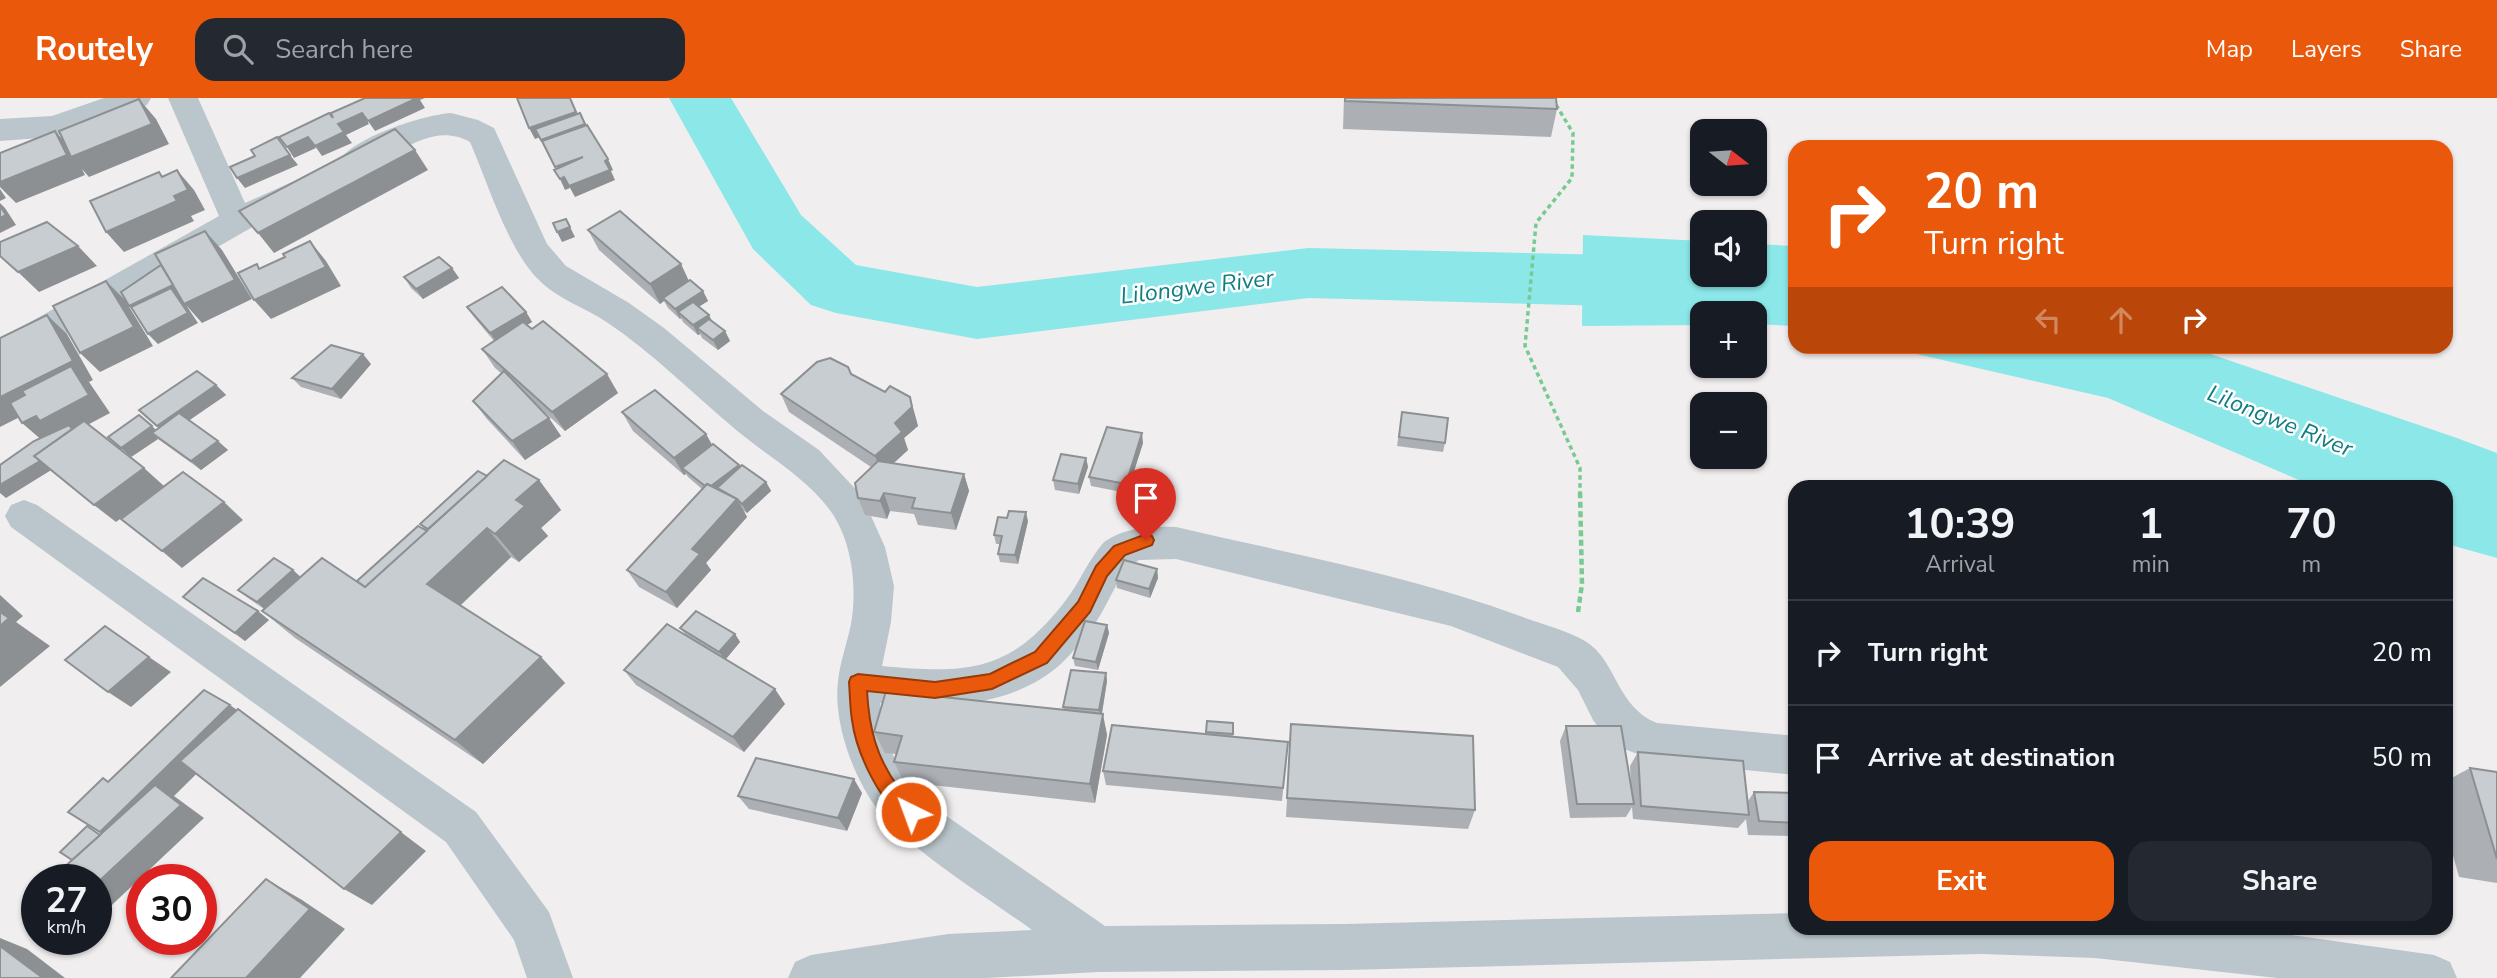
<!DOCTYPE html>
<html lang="en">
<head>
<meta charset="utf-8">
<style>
  :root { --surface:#171b24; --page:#242831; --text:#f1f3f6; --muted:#9ea1a6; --line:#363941; --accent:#ea580c }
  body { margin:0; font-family:"Nunito Sans",sans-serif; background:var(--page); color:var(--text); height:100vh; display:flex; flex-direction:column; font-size:26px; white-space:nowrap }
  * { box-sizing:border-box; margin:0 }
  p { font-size:23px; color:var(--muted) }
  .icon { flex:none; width:38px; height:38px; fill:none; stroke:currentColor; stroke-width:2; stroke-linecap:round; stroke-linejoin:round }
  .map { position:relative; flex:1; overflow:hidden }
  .drawer { position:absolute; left:1788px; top:382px; width:665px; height:455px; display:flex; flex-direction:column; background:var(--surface); border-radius:21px; box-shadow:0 2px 5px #0004 }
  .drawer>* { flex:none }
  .banner { position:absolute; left:1788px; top:42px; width:665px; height:214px; border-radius:21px; box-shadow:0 2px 5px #0004; background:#ea580c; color:#fff; overflow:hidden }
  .needle { width:46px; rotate:107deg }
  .controls { position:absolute; left:1690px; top:21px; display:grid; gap:14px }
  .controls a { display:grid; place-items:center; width:77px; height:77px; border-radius:14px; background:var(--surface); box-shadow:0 2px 5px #0004; font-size:35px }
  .speed { position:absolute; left:21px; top:766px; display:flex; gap:14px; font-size:35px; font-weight:700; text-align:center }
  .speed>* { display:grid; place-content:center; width:91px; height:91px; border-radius:50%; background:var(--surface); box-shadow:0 2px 5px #0004; line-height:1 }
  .speed small { font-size:18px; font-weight:400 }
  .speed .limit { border:10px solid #d22; background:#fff; color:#111 }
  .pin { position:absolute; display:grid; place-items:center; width:60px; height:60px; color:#fff; margin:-72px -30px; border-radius:50% 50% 50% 0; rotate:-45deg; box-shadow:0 0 7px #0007 }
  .pin .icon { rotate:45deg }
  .me { position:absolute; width:77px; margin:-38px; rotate:318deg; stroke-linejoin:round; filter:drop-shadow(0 0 5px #0008) }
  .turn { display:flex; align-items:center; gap:24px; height:147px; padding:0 21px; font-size:32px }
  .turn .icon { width:91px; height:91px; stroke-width:2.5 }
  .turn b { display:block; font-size:49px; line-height:60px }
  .lanes { display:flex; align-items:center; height:66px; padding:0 21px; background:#0003; justify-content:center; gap:35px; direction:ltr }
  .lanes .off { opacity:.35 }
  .eta { display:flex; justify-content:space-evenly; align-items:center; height:119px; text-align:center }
  .eta b { font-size:42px; font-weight:700; line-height:49px }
  .cta { display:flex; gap:14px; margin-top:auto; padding:14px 21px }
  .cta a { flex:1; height:80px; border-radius:21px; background:var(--accent); color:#fff; font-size:28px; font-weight:700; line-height:80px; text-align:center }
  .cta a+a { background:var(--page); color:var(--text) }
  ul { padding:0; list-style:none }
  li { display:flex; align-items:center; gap:21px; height:105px; padding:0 21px; border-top:2px solid var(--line) }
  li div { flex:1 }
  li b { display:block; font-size:26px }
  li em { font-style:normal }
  header { display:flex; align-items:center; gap:42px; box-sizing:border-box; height:98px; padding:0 35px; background:var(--accent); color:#fff }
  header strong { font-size:33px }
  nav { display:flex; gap:38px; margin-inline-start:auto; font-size:24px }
  .search { width:490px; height:63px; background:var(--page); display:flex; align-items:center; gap:18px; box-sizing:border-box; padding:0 24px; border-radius:21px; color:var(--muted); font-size:26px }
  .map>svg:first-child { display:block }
  .water { fill:#8ce7e9 }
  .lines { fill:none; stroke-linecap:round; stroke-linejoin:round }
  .river { fill:#8ce7e9; fill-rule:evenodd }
  .path-far1 { stroke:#77ca92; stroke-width:3.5; stroke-dasharray:4.5 3.5; stroke-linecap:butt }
  .path { stroke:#77ca92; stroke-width:4.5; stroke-dasharray:6 3.5; stroke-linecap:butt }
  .minor { fill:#bac6cb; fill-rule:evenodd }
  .wall { fill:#acb0b4 }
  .shaded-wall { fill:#8c9092 }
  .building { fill:#c8cdd1; stroke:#8c9092; stroke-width:2 }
  .route { fill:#ea580c; stroke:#983908; stroke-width:2 }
  .labels { text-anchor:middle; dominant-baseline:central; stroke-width:5; stroke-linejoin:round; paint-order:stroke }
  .water-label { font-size:23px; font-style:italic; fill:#107d80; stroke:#fff }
</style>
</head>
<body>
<header>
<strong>Routely</strong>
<div class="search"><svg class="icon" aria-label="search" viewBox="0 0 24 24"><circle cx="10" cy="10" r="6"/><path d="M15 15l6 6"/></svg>Search here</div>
<nav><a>Map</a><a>Layers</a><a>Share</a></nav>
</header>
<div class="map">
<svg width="2497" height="880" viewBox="0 0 2497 880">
  <rect width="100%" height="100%" fill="#f1eeef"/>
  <g class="water">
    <path d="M1583,137l120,6v34h52v-31l40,2v80l-40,-2v-11h-52v12l-121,1z"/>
    <path d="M1886,249h304l264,90 43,16v105l-50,-14 -1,-58h-133l-205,-88z"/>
  </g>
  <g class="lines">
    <path class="river" d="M669,0h62l70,117 55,50 121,22 331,-39 395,9v18h52v-17l41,1v52l-488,-13 -331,41 -141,-26 -25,-8 -58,-56z"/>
    <path class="path-far1" d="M1552,0l21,35 -1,45 -36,45 -11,123 55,122v25"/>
    <path class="path" d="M1578,514l4,-28 -2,-93"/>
    <g class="minor">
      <path d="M104,0h47l-4,7 -93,32 -54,4v-22l52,-3z"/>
      <path d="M168,0h30l47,105 47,-21 11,3 5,8 -5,8 -54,28 -237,136 -12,3v-29l219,-123z"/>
      <path d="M451,15l27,7 16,8 53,116 19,22 63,37 35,25 99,83 56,39 43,46 23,51 9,39 -3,36 -9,44c86,8 128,7 184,-66 14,-18 22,-40 38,-58 22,-15 46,-16 72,-15 115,27 233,48 344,89 21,8 46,14 65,25 32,19 31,66 72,82l139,13 -1,39 -139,-14 -45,-17 -18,-24 -15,-30 -20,-23 -107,-41 -275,-67 -37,1c-23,15 -29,43 -45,65 -11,14 -25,33 -39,44 -49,39 -117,40 -175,34l1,19 8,26 19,33 37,34 160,111 239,-2 452,-11v15h446l192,27 16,7 7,16h-180l-182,-20 -114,-4 -637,16 -246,2 -112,6h-198l7,-16 16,-7 137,-21 84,-4c-45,-33 -120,-78 -154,-120 -25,-33 -45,-88 -40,-129 2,-19 9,-38 13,-57 6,-34 2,-77 -17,-108 -24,-37 -66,-59 -99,-87 -43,-36 -83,-77 -130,-108 -20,-13 -46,-22 -63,-38 -33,-29 -54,-100 -72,-141 -41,-23 -76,19 -115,30l-11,-3 -5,-8c15,-24 84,-46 112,-48z"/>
      <path d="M24,402l13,5 439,307 73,100 24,66h-46l-13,-38 -68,-98 -435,-315 -6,-11 6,-11z"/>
    </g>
  </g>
  <g class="wall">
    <path d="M1344,0h212l1,11 -6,28 -208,-8z"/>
    <path d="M588,132l93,34 8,17 14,10 5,10 -9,5 13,15 13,10 5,10 -12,9 -16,-12 -2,-4 -2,1 -15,-13 -2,-4 -1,1 -12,-11 -4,-7 -4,3 -61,-54z"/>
    <path d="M452,170l7,10 -36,21 -12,-11 -7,-11z"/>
    <path d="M467,209l59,5 6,10 -5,3 5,4 86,64 -53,38 -27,-25 23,30 -36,24 -38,-41 -14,-18 28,-28 -6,-5 -13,-19 12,-8 -20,-24z"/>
    <path d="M371,266l-30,35 -40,-12 -9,-9z"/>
    <path d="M851,276l34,18 25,5 8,29 -14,12 4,12 -15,13 71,11 5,17 -13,39 -38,-5 -4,-11 -24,-3 -3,8 -22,-4 -7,-17 13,-31 -82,-55 -8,-18z"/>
    <path d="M216,287l10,10 -37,25 39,30 -27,20 -43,-31 -27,18 -23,-20 48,-7 3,-2 -20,-18z"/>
    <path d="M622,314l84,22 6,11 27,20 1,2 26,15 5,9 -24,22 -3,-2 3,6 -41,46 5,7 -34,38 -38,-21 -12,-17 75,-81 -14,-12 -2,-3 -2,1 -51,-44z"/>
    <path d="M1402,314l43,31 -2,9 -46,-6z"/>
    <path d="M1143,345l-16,50 -36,-7 -2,-9z"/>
    <path d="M1086,360l2,9 -9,27 -24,-4 -2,-10z"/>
    <path d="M487,378l52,4 22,30 -20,18 7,8 -29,26 -8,-5 -51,49 81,51 24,26 -82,81 -188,-126 -33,-27 2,-2 -16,-11 -10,-8 55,-20 8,7 56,4 68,-51 -5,-6z"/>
    <path d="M1007,420l21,3 -10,43 -18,-2 -2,-8 2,-10h-4l-2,-9z"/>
    <path d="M1157,471l1,9 -8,20 -33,-10 -1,-8z"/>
    <path d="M183,499l86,23 -24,21z"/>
    <path d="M1107,527l2,8 -11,37 -23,-4 -2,-8z"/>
    <path d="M680,530l55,6 5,8 -14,17 59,45 -41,48 -108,-67 -12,-15 61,-36z"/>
    <path d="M1106,575l1,8 -5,33 5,21 -12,68 -191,-21 -10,-20 2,-8 -11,-1 -11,-21 190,-22 -1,-3z"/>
    <path d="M1207,623l26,2v14l55,5 -6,59 -176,-16 -3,-14 103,-37z"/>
    <path d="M1291,626l184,86 -7,19 -182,-12z"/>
    <path d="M1566,628l65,63 -1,-23 8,-14 110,49 6,-9 42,1v43l-48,-1 -2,-16 -8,9 -105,-9 -1,-12 -6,10 -56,1 -10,-77z"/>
    <path d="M2470,670l27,4v111l-38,-6 -13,-47v-49z"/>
    <path d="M862,695l-15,38 -98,-22 -11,-13z"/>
  </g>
  <g class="shaded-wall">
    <path d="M417,0h8l-5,2 5,8 -50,23 -7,-10z"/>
    <path d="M570,0l11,24 -46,17 -6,-11z"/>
    <path d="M139,1l17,20 13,25 -80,33 -7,-8 3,6 -69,28 -16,-16v-5l55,-51 19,21z"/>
    <path d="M362,15l7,11 -23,11 6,8 -30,13 -7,-10 23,-22z"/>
    <path d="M580,15l11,22 -45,15 -5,-10z"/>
    <path d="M308,39l8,11 -22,10 -7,-11z"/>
    <path d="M415,52l13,20 -154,83 -16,-20z"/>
    <path d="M290,57l8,10 -53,23 -8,-10z"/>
    <path d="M608,61l5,11 -2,1 4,9 -40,17 -6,-11z"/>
    <path d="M177,72l17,20 11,20 -14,6 3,5 -70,31 -18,-20 56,-55 -3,-5 18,20z"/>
    <path d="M564,79l6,11 -5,2 -5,-11z"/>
    <path d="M0,91l6,9 -6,3z"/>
    <path d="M0,105l5,5 11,17 -16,8z"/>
    <path d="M566,121l9,18 -13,5 -5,-10z"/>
    <path d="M205,133l17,19 30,49 -50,24 -16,-18 12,18 -40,21 -10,-10 -10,-18 -9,-10z"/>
    <path d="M310,143l16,20 15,25 -70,33 -17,-19z"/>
    <path d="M78,148l19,20 -58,26 -21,-20z"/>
    <path d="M681,166l9,20 -27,14 1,3 -4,3 -10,-20z"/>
    <path d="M452,170l7,10 -36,21 -7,-10z"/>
    <path d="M106,183l19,19 28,46 -53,26 -20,-19z"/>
    <path d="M703,193l5,10 -25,16 -5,-5 3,6 -1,1 -5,-10z"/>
    <path d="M526,214l6,10 -35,21 -7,-10z"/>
    <path d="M47,217l20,19 26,46 -4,2 21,31 -34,18 14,15 -84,52 -6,-5v-8l44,-43 -22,-19 61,-38 -83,42v-30z"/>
    <path d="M709,217l5,10 -17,3 3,6 -2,1 -5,-10z"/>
    <path d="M725,233l5,10 -12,9 -5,-10z"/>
    <path d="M363,256l8,10 -30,35 -9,-10z"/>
    <path d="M607,276l11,19 -53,38 -13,-19z"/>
    <path d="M216,287l10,10 -58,40 -11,-9z"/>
    <path d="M910,299l8,29 -14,12 4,12 -26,24 -7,-18z"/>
    <path d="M549,320l12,18 -36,24 -13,-19z"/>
    <path d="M152,328l10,10 -10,-3 6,6 -27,18 -10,-9z"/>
    <path d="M1142,335l1,10 -16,50 -1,-9z"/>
    <path d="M706,336l10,18 -34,16 4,6 -2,1 -10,-17z"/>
    <path d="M218,343l10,9 -27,20 -10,-9z"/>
    <path d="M1086,360l2,9 -9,27 -1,-10z"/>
    <path d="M739,367l5,9 -27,14 3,5 -12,-4z"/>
    <path d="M144,370l20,18 -48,36 -22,-17z"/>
    <path d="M964,376l5,17 -13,39 -5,-17z"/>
    <path d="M539,382l22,30 -20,18 7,8 -29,26 -24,-28 21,-34z"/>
    <path d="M766,384l5,9 -24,22 -5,-9z"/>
    <path d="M884,395l6,18 -3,8 -7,-18z"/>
    <path d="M737,401l10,18 -41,46 5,7 -34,38 -11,-16 26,-43z"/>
    <path d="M224,404l19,18 -61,48 -20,-17z"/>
    <path d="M1026,414l2,9 -10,43 -3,-9z"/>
    <path d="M487,430l24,29 -58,55 -26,-28z"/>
    <path d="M1157,471l1,9 -8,20 -1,-9z"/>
    <path d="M293,472l9,9 -35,32 -10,-9z"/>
    <path d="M0,497l23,21 -7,6 34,24 -50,41z"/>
    <path d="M258,513l11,9 -24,21 -10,-8z"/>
    <path d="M1107,527l2,8 -11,37 -2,-8z"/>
    <path d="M735,536l5,8 -15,18 -6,-8z"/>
    <path d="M149,559l22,15 -40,35 -23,-15z"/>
    <path d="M541,559l24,26 -82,81 -28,-24z"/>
    <path d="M1106,575l1,8 -6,37 -2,-8z"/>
    <path d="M775,591l10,15 -41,48 -11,-15z"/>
    <path d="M230,607l21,15 -77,76 30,22 -108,102v-36l29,-38 -25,-14z"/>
    <path d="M238,611l188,142 -54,54 -28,-16z"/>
    <path d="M1103,616l4,21 -12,68 -5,-19z"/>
    <path d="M854,681l8,14 -15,38 -9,-13z"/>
    <path d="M266,781l36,21 43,29 -45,49h-54z"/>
    <path d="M0,840l27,11 38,29h-22l-43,-32z"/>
  </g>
  <g class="building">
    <path d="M365,0h52l-49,23 -6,-8 -24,11 6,8 -29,14 -7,-9 -21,10 -8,-10 50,-24 4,5 -2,-5z"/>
    <path d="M517,0h53l6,14 -47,16z"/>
    <path d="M1345,0h211l1,11 -212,-8z"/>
    <path d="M139,1l13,25 -81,33 -12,-26z"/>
    <path d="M580,15l5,11 -44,16 -6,-11z"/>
    <path d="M587,27l21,34 -3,2 5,9 -41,16 -5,-9 -4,2 -6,-9 29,-13 -28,10 -13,-26z"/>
    <path d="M395,31l20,21 -157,83 -19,-22z"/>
    <path d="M55,33l12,24 -67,27v-29z"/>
    <path d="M277,39l13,18 -53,23 -7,-11 25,-11 -4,-6z"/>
    <path d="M177,72l11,20 -14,6 3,5 -71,31 -16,-31 69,-29 3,5z"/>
    <path d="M0,108l6,9 -6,3z"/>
    <path d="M620,113l61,53 -31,20 -62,-54z"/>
    <path d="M566,121l4,8 -13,5 -4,-9z"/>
    <path d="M47,124l31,24 -60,26 -18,-16v-14z"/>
    <path d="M205,133l30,49 -51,24 -29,-50z"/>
    <path d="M310,143l16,26 -72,33 -16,-27 19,-9 2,5 26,-12 -2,-3z"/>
    <path d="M439,159l13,11 -36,21 -12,-12z"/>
    <path d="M161,167l12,20 -44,21 -8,-14z"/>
    <path d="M690,182l13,11 -28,18 -12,-11z"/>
    <path d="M106,183l28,46 -54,26 -27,-47z"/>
    <path d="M502,189l24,25 -36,21 -23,-26z"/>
    <path d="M171,190l17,25 -40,21 -17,-27z"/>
    <path d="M693,204l16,13 -16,10 -15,-13z"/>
    <path d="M47,217l26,46 -73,36v-59z"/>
    <path d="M709,221l16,12 -12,9 -16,-12z"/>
    <path d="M543,223l64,53 -55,38 -70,-63 41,-27 9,7z"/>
    <path d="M331,247l32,9 -31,35 -40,-11z"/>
    <path d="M830,260l18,9 3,7 34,18 5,-6 20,11 2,10 -17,16 7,9 -27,24 -94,-62 36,-32z"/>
    <path d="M71,268l18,29 -49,26 -4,-5 -14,7 -12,-20 15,-8 -3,-4z"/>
    <path d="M197,273l19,14 -59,41 -18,-16z"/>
    <path d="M504,273l45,47 -37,23 -39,-40z"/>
    <path d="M655,292l51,44 -32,24 -52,-46z"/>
    <path d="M1402,314l46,6 -3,25 -46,-6z"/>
    <path d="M179,315l39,28 -27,20 -39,-28z"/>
    <path d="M139,317l13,11 -31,22 -13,-11z"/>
    <path d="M84,323l60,47 -50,37 -60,-49z"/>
    <path d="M69,327l3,4 -38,27 6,5 -40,24v-20l34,-24z"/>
    <path d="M1107,329l35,6 -16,51 -37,-7z"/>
    <path d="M713,346l26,21 -28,21 -4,-2 -2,2 -23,-18z"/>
    <path d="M1061,356l25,4 -8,26 -25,-4z"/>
    <path d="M504,362l35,20 -23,20 9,6 -30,28 -8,-6 -60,56 114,73 -86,83 -193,-129 60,-53 43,29z"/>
    <path d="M878,363l86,13 -13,39 -39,-5 3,-10 -31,-5 -4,8 -22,-3 -3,-15z"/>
    <path d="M742,367l24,17 -24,22 -5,-5 -20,-11z"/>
    <path d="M478,373l9,5 -59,53 -8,-5z"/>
    <path d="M183,374l41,30 -62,49 -41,-32z"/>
    <path d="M707,386l30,15 -45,50 8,5 -34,38 -39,-22z"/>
    <path d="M1009,413l17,1 -11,43 -17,-1 4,-18 -8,-1 4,-18 9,1z"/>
    <path d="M418,428l9,5 -62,56 -8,-6z"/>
    <path d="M274,460l19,12 -36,32 -19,-12z"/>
    <path d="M1124,462l33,9 -8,20 -33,-9z"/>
    <path d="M203,480l55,33 -23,22 -52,-36z"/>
    <path d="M696,513l39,23 -16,18 -39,-24z"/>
    <path d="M0,514l9,6 -9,8z"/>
    <path d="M1085,523l22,4 -11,37 -23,-4z"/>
    <path d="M667,526l108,65 -42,48 -109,-67z"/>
    <path d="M105,528l44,31 -41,35 -43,-32z"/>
    <path d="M1071,572l35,3 -7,37 -36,-3z"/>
    <path d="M204,592l26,15 -130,127 -32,-20 35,-34 5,4z"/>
    <path d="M886,593l217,23 -13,70 -196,-22 8,-26 -28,-4z"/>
    <path d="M238,611l163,123 -57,57 -164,-128z"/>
    <path d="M1207,623l26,2v11l-27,-2z"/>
    <path d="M1291,626l182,12 2,74 -188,-12z"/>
    <path d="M1112,627l176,17 -5,46 -180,-17z"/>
    <path d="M1566,628h55l13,78h-57z"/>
    <path d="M1638,654l105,9 6,54 -108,-9z"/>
    <path d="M756,660l98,21 -16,39 -100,-22z"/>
    <path d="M2470,670l27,4v87z"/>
    <path d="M155,687l26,20 -85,79v-4h-46z"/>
    <path d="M1754,694l42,1v30l-37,-2z"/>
    <path d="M87,728l13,9 -28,25 -12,-8z"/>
    <path d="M266,781l44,30 -64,69h-75z"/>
    <path d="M37,794v18l-10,-9z"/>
    <path d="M0,848l43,32h-43z"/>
  </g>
  <path class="route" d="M1146,436l6,2 2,4 -2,5 -27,10 -18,21 -17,36 -43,51 -55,26 -57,9 -68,-7c2,36 9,67 32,97 6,9 17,14 21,24l-2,6 -7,3c-30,-12 -55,-70 -59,-101 -2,-12 -2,-25 -3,-38l2,-5 7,-3 77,8 55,-8 20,-10 25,-12 43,-50 18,-36 18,-20z"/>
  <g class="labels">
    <g class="water-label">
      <text transform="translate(1197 189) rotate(-7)">Lilongwe River</text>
      <text transform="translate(2280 323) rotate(22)">Lilongwe River</text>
    </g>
  </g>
</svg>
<div class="controls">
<a><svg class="needle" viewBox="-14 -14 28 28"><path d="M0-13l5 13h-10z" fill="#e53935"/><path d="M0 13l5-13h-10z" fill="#9ea1a6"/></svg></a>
<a><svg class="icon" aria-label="sound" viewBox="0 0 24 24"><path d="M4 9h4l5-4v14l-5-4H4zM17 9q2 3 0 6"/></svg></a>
<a>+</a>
<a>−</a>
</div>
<div class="speed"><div>27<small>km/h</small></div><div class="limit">30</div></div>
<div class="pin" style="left:1146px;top:442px;background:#d93025"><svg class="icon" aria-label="arrive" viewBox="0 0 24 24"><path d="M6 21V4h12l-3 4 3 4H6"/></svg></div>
<svg class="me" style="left:911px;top:714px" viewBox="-20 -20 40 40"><circle r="17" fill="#ea580c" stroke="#fff" stroke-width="3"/><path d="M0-11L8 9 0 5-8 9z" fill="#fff"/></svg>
<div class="banner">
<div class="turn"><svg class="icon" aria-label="right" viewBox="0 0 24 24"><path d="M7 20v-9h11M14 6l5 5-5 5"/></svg><div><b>20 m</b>Turn right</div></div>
<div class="lanes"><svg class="icon off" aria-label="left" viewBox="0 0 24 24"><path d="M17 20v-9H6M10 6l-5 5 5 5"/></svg><svg class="icon off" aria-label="ahead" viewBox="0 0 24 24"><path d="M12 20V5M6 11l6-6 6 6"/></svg><svg class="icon" aria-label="right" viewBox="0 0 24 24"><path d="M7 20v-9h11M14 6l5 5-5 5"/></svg></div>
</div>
<section class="drawer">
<div class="eta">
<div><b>10:39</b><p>Arrival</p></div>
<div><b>1</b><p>min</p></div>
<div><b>70</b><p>m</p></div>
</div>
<ul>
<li><svg class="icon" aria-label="right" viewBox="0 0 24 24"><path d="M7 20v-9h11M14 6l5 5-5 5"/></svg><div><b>Turn right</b></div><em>20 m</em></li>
<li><svg class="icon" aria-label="arrive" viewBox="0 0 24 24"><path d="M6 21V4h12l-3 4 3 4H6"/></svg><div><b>Arrive at destination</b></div><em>50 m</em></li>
</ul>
<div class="cta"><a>Exit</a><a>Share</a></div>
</section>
</div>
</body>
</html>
